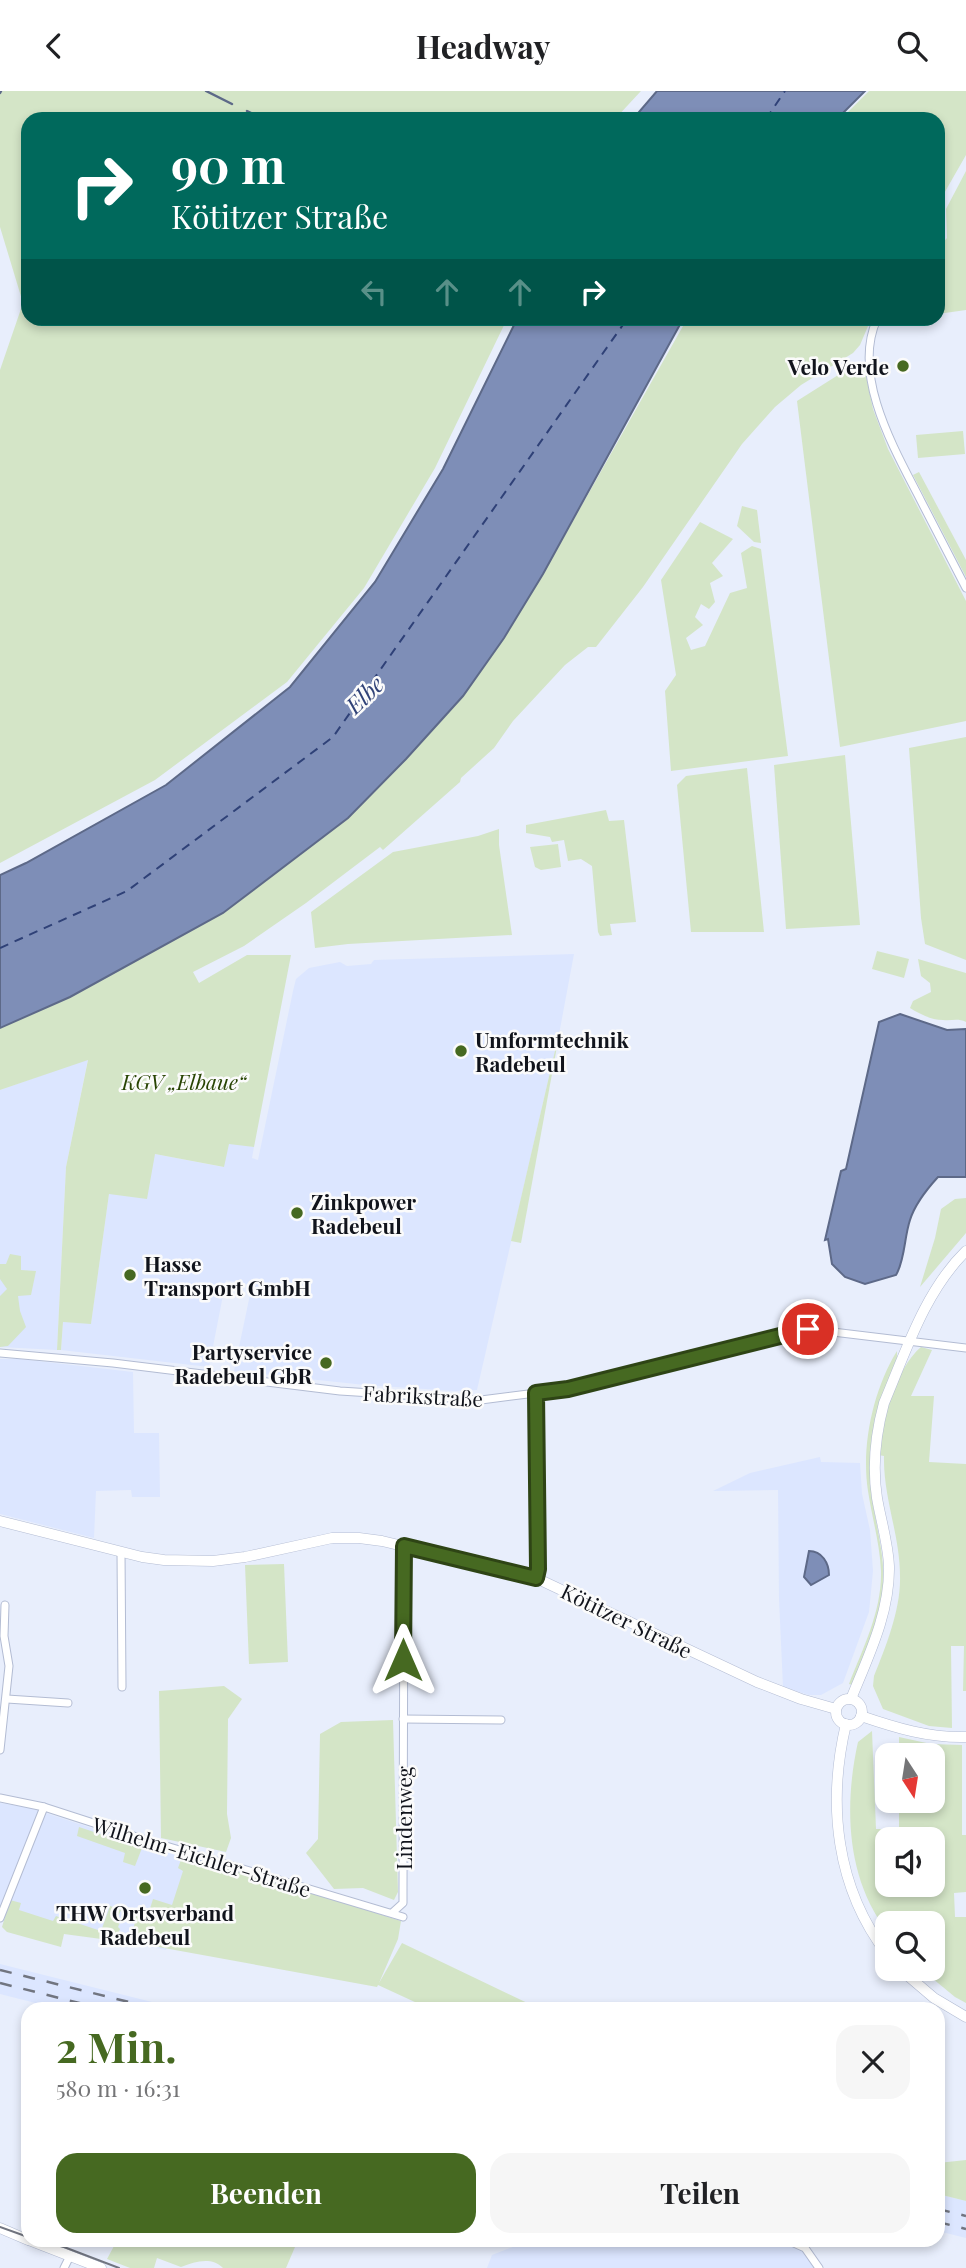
<!DOCTYPE html>
<html lang="de">
<head>
<meta charset="utf-8">
<style>
  :root { --surface:#fff; --page:#f6f6f6; --text:#202124; --muted:#757577; --accent:#466921 }
  body { margin:0; font-family:"Playfair Display",serif; background:var(--page); color:var(--text); height:100vh; display:flex; flex-direction:column; font-size:26px; white-space:nowrap }
  * { box-sizing:border-box; margin:0 }
  p { font-size:23px; color:var(--muted) }
  .icon { flex:none; width:38px; height:38px; fill:none; stroke:currentColor; stroke-width:2; stroke-linecap:round; stroke-linejoin:round }
  .map { position:relative; flex:1; overflow:hidden }
  .drawer { position:absolute; left:21px; top:1911px; width:924px; height:245px; display:flex; flex-direction:column; background:var(--surface); border-radius:21px; box-shadow:0 4px 10px #0003 }
  .drawer>* { flex:none }
  .banner { position:absolute; left:21px; top:21px; width:924px; height:214px; border-radius:21px; box-shadow:0 4px 10px #0003; background:#00695c; color:#fff; overflow:hidden }
  .needle { width:46px; rotate:168deg }
  .buttons { position:absolute; left:875px; top:1652px; display:grid; gap:14px }
  .buttons a { display:grid; place-items:center; width:70px; height:70px; border-radius:14px; background:var(--surface); box-shadow:0 4px 10px #0003; font-size:35px }
  .pin { position:absolute; display:grid; place-items:center; width:60px; height:60px; color:#fff; margin:-30px; border:4px solid #fff; border-radius:50%; box-shadow:0 2px 7px #0007 }
  .me { position:absolute; width:77px; margin:-38px; rotate:0deg; stroke-linejoin:round; filter:drop-shadow(0 0 5px #0008) }
  .turn { display:flex; align-items:center; gap:24px; height:147px; padding:0 35px; font-size:32px }
  .turn .icon { width:91px; height:91px; stroke-width:2.5 }
  .turn b { display:block; font-size:49px; line-height:60px }
  .lanes { display:flex; align-items:center; height:66px; padding:0 35px; background:#0003; justify-content:center; gap:35px; direction:ltr }
  .lanes .off { opacity:.35 }
  .round { display:grid; place-items:center; flex:none; width:74px; height:74px; border-radius:21px; background:var(--page) }
  .summary { display:flex; align-items:center; justify-content:space-between; height:119px; padding:0 35px }
  h1 { font-size:42px; font-weight:700; line-height:52px; color:var(--accent) }
  .button { display:flex; gap:14px; margin-top:auto; padding:14px 35px }
  .button a { flex:1; height:80px; border-radius:21px; background:var(--accent); color:#fff; font-size:28px; font-weight:700; line-height:80px; text-align:center }
  .button a+a { background:var(--page); color:var(--text) }
  header { display:flex; justify-content:space-between; align-items:center; height:91px; padding:0 35px; background:var(--surface); font-size:32px; font-weight:700 }
  .map>svg:first-child { display:block }
  .built { fill:#dce6ff }
  .green { fill:#d4e5c7; fill-rule:evenodd }
  .water { fill:#7e8eb7; stroke:#5d6988; stroke-width:2 }
  .lines { fill:none; stroke-linecap:round; stroke-linejoin:round }
  .stream { stroke:#5d6988; stroke-width:2.5 }
  .ferry { stroke:#2f4177; stroke-width:2; stroke-dasharray:9 7; stroke-linecap:butt }
  .street-casing { stroke:#b3bcd3; stroke-width:9 }
  .secondary-casing { stroke:#b3bcd3; stroke-width:11 }
  .street { stroke:#fff; stroke-width:7 }
  .secondary { stroke:#fff; stroke-width:10 }
  .tram { stroke:#717580; stroke-width:2 }
  .rail { stroke:#717580; stroke-width:2.5; stroke-dasharray:12 12; stroke-linecap:butt }
  .route-casing { stroke:#2e4415; stroke-width:18 }
  .route { stroke:#466921; stroke-width:12 }
  .poi-dot { fill:#466921; stroke:#fbfbfb; stroke-width:2.5 }
  .labels { text-anchor:middle; dominant-baseline:central; stroke-width:5; stroke-linejoin:round; paint-order:stroke }
  .poi-label { font-size:21px; font-weight:bold; fill:#11141c; stroke:#fbfbfb; text-anchor:start }
  .park-label { font-size:21px; font-style:italic; fill:#284403; stroke:#fbfbfb }
  .street-label { font-size:21px; fill:#11141c; stroke:#fbfbfb }
  .water-label { font-size:23px; font-style:italic; fill:#2f4177; stroke:#fbfbfb }
</style>
</head>
<body>
<header><svg class="icon" aria-label="back" viewBox="0 0 24 24"><path d="M15 5l-7 7 7 7"/></svg>Headway<svg class="icon" aria-label="search" viewBox="0 0 24 24"><circle cx="10" cy="10" r="6"/><path d="M15 15l6 6"/></svg></header>
<div class="map">
<svg width="966" height="2177" viewBox="0 0 966 2177">
  <rect width="100%" height="100%" fill="#e8eefc"/>
  <g class="built">
    <path d="M574,863l-14,75 -83,361 -22,1 -90,-6 -131,-14 18,-86 -26,-5 -17,87 -148,-17 2,-28 28,1 18,-129 46,-40 68,13 6,-24 25,4 -2,11 6,2 35,-169 3,-12 13,-11 31,-6 7,4 24,-2 3,-4z"/>
    <path d="M88,968l-22,108 -9,183 -57,-3v-257z"/>
    <path d="M0,1268h20l113,13 1,61h25l1,64h-28l-1,-7 -35,1 -2,47 -94,-24z"/>
    <path d="M820,1366l1,5 39,1 2,31 8,36 3,41 -4,41 -26,71 -22,12h-12l-26,-8 -4,-88 -1,-109 -65,1 37,-18z"/>
    <path d="M0,1712l30,5 167,54 -31,88 -166,-31z"/>
    <path d="M0,1873l168,42 11,3h-120l-59,-15z"/>
    <path d="M938,2103l28,7v37l-28,-7z"/>
    <path d="M523,2149h256l23,10 13,18h-328l5,-13 26,-10z"/>
  </g>
  <g class="green">
    <path d="M0,0h641l-26,28h-587v200h479l-72,149 -71,120 -77,94 -132,98 -155,83v-493l23,-67 -23,-76z"/>
    <path d="M869,0h97v64l-28,49v-85h-97z"/>
    <path d="M966,80v139l-28,4v-66l9,-10 -1,-29z"/>
    <path d="M687,228h184l-11,26 -7,8 -52,32 -26,22 -33,37 -99,143 -47,60h-8l-23,18 -52,56 -19,27 -33,30 -1,4 -77,68 -3,-3 -74,56 -62,43 -51,26 6,11 48,-28h44l-37,192 -25,-3 -5,23 -69,-13 -8,45 -38,-5 -18,130 -28,-2 -2,28h-4l9,-183 22,-107 -88,30v-62l70,-31 153,-84 125,-95 58,-59 57,-63 41,-58 39,-64z"/>
    <path d="M854,274l10,1 9,43 15,40 78,152v120l-126,26 -43,-346z"/>
    <path d="M963,340l2,23 -47,4 -2,-23z"/>
    <path d="M919,381l47,88v17l-53,-102z"/>
    <path d="M742,415l15,4 4,33 -7,-1 -17,-16z"/>
    <path d="M700,431l33,17 -21,24 11,13 -13,7 5,19 -6,7 -8,-5 -6,13 8,8 -17,13 5,12 14,-4 25,-53 17,-5 -6,-35 11,-7 9,3 27,207 -117,15 -6,-80 11,-16 -15,-95z"/>
    <path d="M966,646v223l-41,-16 -4,-26 -12,-170z"/>
    <path d="M845,664l15,170 -74,4 -12,-164z"/>
    <path d="M747,677l17,164h-73l-14,-147 9,-9z"/>
    <path d="M606,719l3,11 15,-1 12,102 -26,2 2,11 -12,1 -2,-4 -6,-66 -11,-7 -13,2 -4,-21 -12,2 -2,-5 -24,-4v-8z"/>
    <path d="M499,738v16l13,90 -164,9 -33,4 -4,-36 82,-60 85,-16z"/>
    <path d="M558,753l3,23 -20,3 -6,-3 -5,-20z"/>
    <path d="M877,860l32,8 -5,19 -32,-9z"/>
    <path d="M918,868l48,14v49c-8,-4 -14,-1 -23,-2 -12,0 -23,-6 -33,-12l3,-7 18,-9 -1,-9 -9,-7z"/>
    <path d="M560,938l-4,23 -35,191 -10,-2z"/>
    <path d="M966,1107v35l-46,54 15,-49 6,-29 14,-10z"/>
    <path d="M10,1163l11,2v14l15,1 -5,24 -13,1 2,15 6,16 -18,19 -8,1v-51l7,-7 -7,-10v-15h6z"/>
    <path d="M921,1256l11,3 -21,46h23l-5,66 37,2v227h-3l1,-45h-13l1,82 -23,-2 -46,-17 -10,-23 1,-10c12,-30 27,-67 26,-100 0,-41 -17,-79 -16,-120l-6,-1c2,-31 18,-87 43,-108z"/>
    <path d="M897,1260v7c-18,43 -31,83 -26,130 3,34 15,65 12,101 -3,33 -18,65 -31,96l-3,-1c14,-36 33,-73 32,-113 -1,-27 -9,-53 -13,-80 -7,-45 5,-101 29,-140z"/>
    <path d="M284,1473l4,98 -39,2 -4,-99z"/>
    <path d="M224,1595l18,13 -14,20 -1,95 4,24 -5,14 -65,-14 -2,-147z"/>
    <path d="M393,1629l5,172 -4,8 -31,-12 -29,1 -28,-36 12,-14 2,-105 21,-12z"/>
    <path d="M872,1640l4,98h23v-28h34v-46h-34v-18l32,7 31,1v90h4v57l-12,1 1,24h11v86l-11,-6 -34,-28h12v-46h-46v8c-41,-53 -43,-126 -29,-189zM933,1748v46h-46v-46z"/>
    <path d="M79,1736l63,21 -7,18 -12,-4 2,-9 -48,-17z"/>
    <path d="M182,1766l97,25 122,39 -3,18 -19,44 23,-40 138,66h-110l-52,-24 -1,2 -246,-45 5,-26 17,5 1,-3 -6,-3 5,-16 19,6 11,-34 -5,-3z"/>
    <path d="M10,1809l11,3 -2,7 34,11 3,-5 45,15 9,-25 11,4 -4,9 4,1 -3,7 2,2 -4,12 -52,-7 -3,13 -54,-15 -5,-5z"/>
    <path d="M966,2069v41l-28,-7v-31z"/>
    <path d="M126,2149h172l-12,28h-63c-11,-11 -27,-7 -42,-1l-24,-9 -3,10h-24l-23,-9 7,-13z"/>
  </g>
  <g class="water">
    <path d="M657,0h208l-28,28h-204z"/>
    <path d="M517,228h166l-140,255 -39,64 -41,58 -57,63 -58,59 -125,95 -153,84 -70,31v-153l26,-12 140,-78 124,-98 85,-105 68,-113z"/>
    <path d="M900,923l47,16 19,-1v148h-28c-11,12 -23,27 -28,43 -6,18 -5,40 -14,55l-31,9 -20,-7 -13,-13 -4,-25 -3,1 16,-69 5,-2 33,-147z"/>
    <path d="M809,1460c13,0 20,12 20,24l-18,10 -7,-8z"/>
  </g>
  <g class="lines">
    <g class="stream">
      <path d="M206,0l26,13"/>
      <path d="M0,2l1,-2"/>
      <path d="M247,20l16,8"/>
    </g>
    <g class="ferry">
      <path d="M766,28l19,-28"/>
      <path d="M0,857l127,-57 206,-154 294,-418"/>
    </g>
    <g class="street-casing">
      <g id="street">
        <path d="M877,228c-26,57 18,131 44,182 15,29 30,58 45,87"/>
        <path d="M0,1262l113,10 227,28 141,9 87,-11 240,-60 158,19"/>
        <path d="M536,1302l2,176 -2,9"/>
        <path d="M121,1461l1,135"/>
        <path d="M7,1608l61,4"/>
        <path d="M403,1628l98,1"/>
        <path d="M0,1659l9,-84 -5,-30 1,-31"/>
        <path d="M0,1707l44,9 102,33 257,77"/>
        <path d="M392,1822l11,-10v-13l1,-344"/>
        <path d="M0,1827l44,-111"/>
        <path d="M787,2149l18,8 14,20"/>
        <path d="M64,2177l6,-12"/>
      </g>
    </g>
    <g class="secondary-casing">
      <g id="secondary">
        <path d="M0,1430l142,36 22,3 49,1 32,-4 87,-19h27l23,3 154,37 221,104 44,17 35,10"/>
        <path d="M851,1608c17,-42 39,-86 38,-133 -1,-23 -8,-45 -12,-68 -5,-33 -2,-62 7,-95 22,-52 41,-112 82,-152"/>
        <circle cx="849" cy="1621" r="13"/>
        <path d="M861,1625c35,12 68,22 105,21"/>
        <path d="M846,1633c-19,80 -10,164 41,230"/>
        <path d="M900,1878l34,29 32,19"/>
        <path d="M0,2137l28,12"/>
        <path d="M29,2149l72,28"/>
      </g>
    </g>
    <use href="#street" class="street"/>
    <use href="#secondary" class="secondary"/>
    <g class="tram">
      <path d="M0,2136l28,10"/>
      <path d="M37,2149l27,7 55,21"/>
    </g>
    <g class="rail">
      <path d="M0,1879l157,39"/>
      <path d="M0,1892l103,26"/>
      <path d="M938,2118l28,7"/>
      <path d="M938,2131l28,7"/>
    </g>
  </g>
  <g class="lines">
    <g class="route-casing">
      <path id="route" d="M403,1569l1,-114 132,32 2,-9 -2,-176 32,-4 240,-60"/>
    </g>
    <use href="#route" class="route"/>
  </g>
  <g class="poi-dot">
    <circle cx="903" cy="275" r="7"/>
    <circle cx="461" cy="960" r="7"/>
    <circle cx="297" cy="1122" r="7"/>
    <circle cx="130" cy="1184" r="7"/>
    <circle cx="326" cy="1272" r="7"/>
    <circle cx="145" cy="1797" r="7"/>
  </g>
  <g class="labels">
    <g class="poi-label">
      <text x="889" y="275" text-anchor="end">Velo Verde</text>
      <text x="475" y="948">Umformtechnik<tspan x="475" dy="24">Radebeul</tspan></text>
      <text x="311" y="1110">Zinkpower<tspan x="311" dy="24">Radebeul</tspan></text>
      <text x="144" y="1172">Hasse<tspan x="144" dy="24">Transport GmbH</tspan></text>
      <text x="312" y="1260" text-anchor="end">Partyservice<tspan x="312" dy="24">Radebeul GbR</tspan></text>
      <text x="145" y="1821" text-anchor="middle">THW Ortsverband<tspan x="145" dy="24">Radebeul</tspan></text>
    </g>
    <g class="park-label">
      <text x="184" y="990">KGV „Elbaue“</text>
    </g>
    <g class="street-label">
      <text transform="translate(423 1304) rotate(3)">Fabrikstraße</text>
      <text transform="translate(627 1529) rotate(26)">Kötitzer Straße</text>
      <text transform="translate(403 1727) rotate(-90)">Lindenweg</text>
      <text transform="translate(202 1765) rotate(17)">Wilhelm-Eichler-Straße</text>
    </g>
    <g class="water-label">
      <text transform="translate(364 603) rotate(-44)">Elbe</text>
    </g>
  </g>
</svg>
<div class="buttons">
<a><svg class="needle" viewBox="-14 -14 28 28"><path d="M0-13l5 13h-10z" fill="#e53935"/><path d="M0 13l5-13h-10z" fill="#757577"/></svg></a>
<a><svg class="icon" aria-label="sound" viewBox="0 0 24 24"><path d="M4 9h4l5-4v14l-5-4H4zM17 9q2 3 0 6"/></svg></a>
<a><svg class="icon" aria-label="search" viewBox="0 0 24 24"><circle cx="10" cy="10" r="6"/><path d="M15 15l6 6"/></svg></a>
</div>
<div class="pin" style="left:808px;top:1238px;background:#d93025"><svg class="icon" aria-label="arrive" viewBox="0 0 24 24"><path d="M6 21V4h12l-3 4 3 4H6"/></svg></div>
<svg class="me" style="left:403px;top:1569px" viewBox="-20 -20 40 40"><path d="M0-17L14 15 0 8-14 15z" fill="#466921" stroke="#fff" stroke-width="4"/></svg>
<div class="banner">
<div class="turn"><svg class="icon" aria-label="right" viewBox="0 0 24 24"><path d="M7 20v-9h11M14 6l5 5-5 5"/></svg><div><b>90 m</b>Kötitzer Straße</div></div>
<div class="lanes"><svg class="icon off" aria-label="left" viewBox="0 0 24 24"><path d="M17 20v-9H6M10 6l-5 5 5 5"/></svg><svg class="icon off" aria-label="ahead" viewBox="0 0 24 24"><path d="M12 20V5M6 11l6-6 6 6"/></svg><svg class="icon off" aria-label="ahead" viewBox="0 0 24 24"><path d="M12 20V5M6 11l6-6 6 6"/></svg><svg class="icon" aria-label="right" viewBox="0 0 24 24"><path d="M7 20v-9h11M14 6l5 5-5 5"/></svg></div>
</div>
<section class="drawer">
<div class="summary"><div><h1>2 Min.</h1><p>580 m · 16:31</p></div><a class="round"><svg class="icon" aria-label="close" viewBox="0 0 24 24"><path d="M6 6l12 12M18 6L6 18"/></svg></a></div>
<div class="button"><a>Beenden</a><a>Teilen</a></div>
</section>
</div>
</body>
</html>
